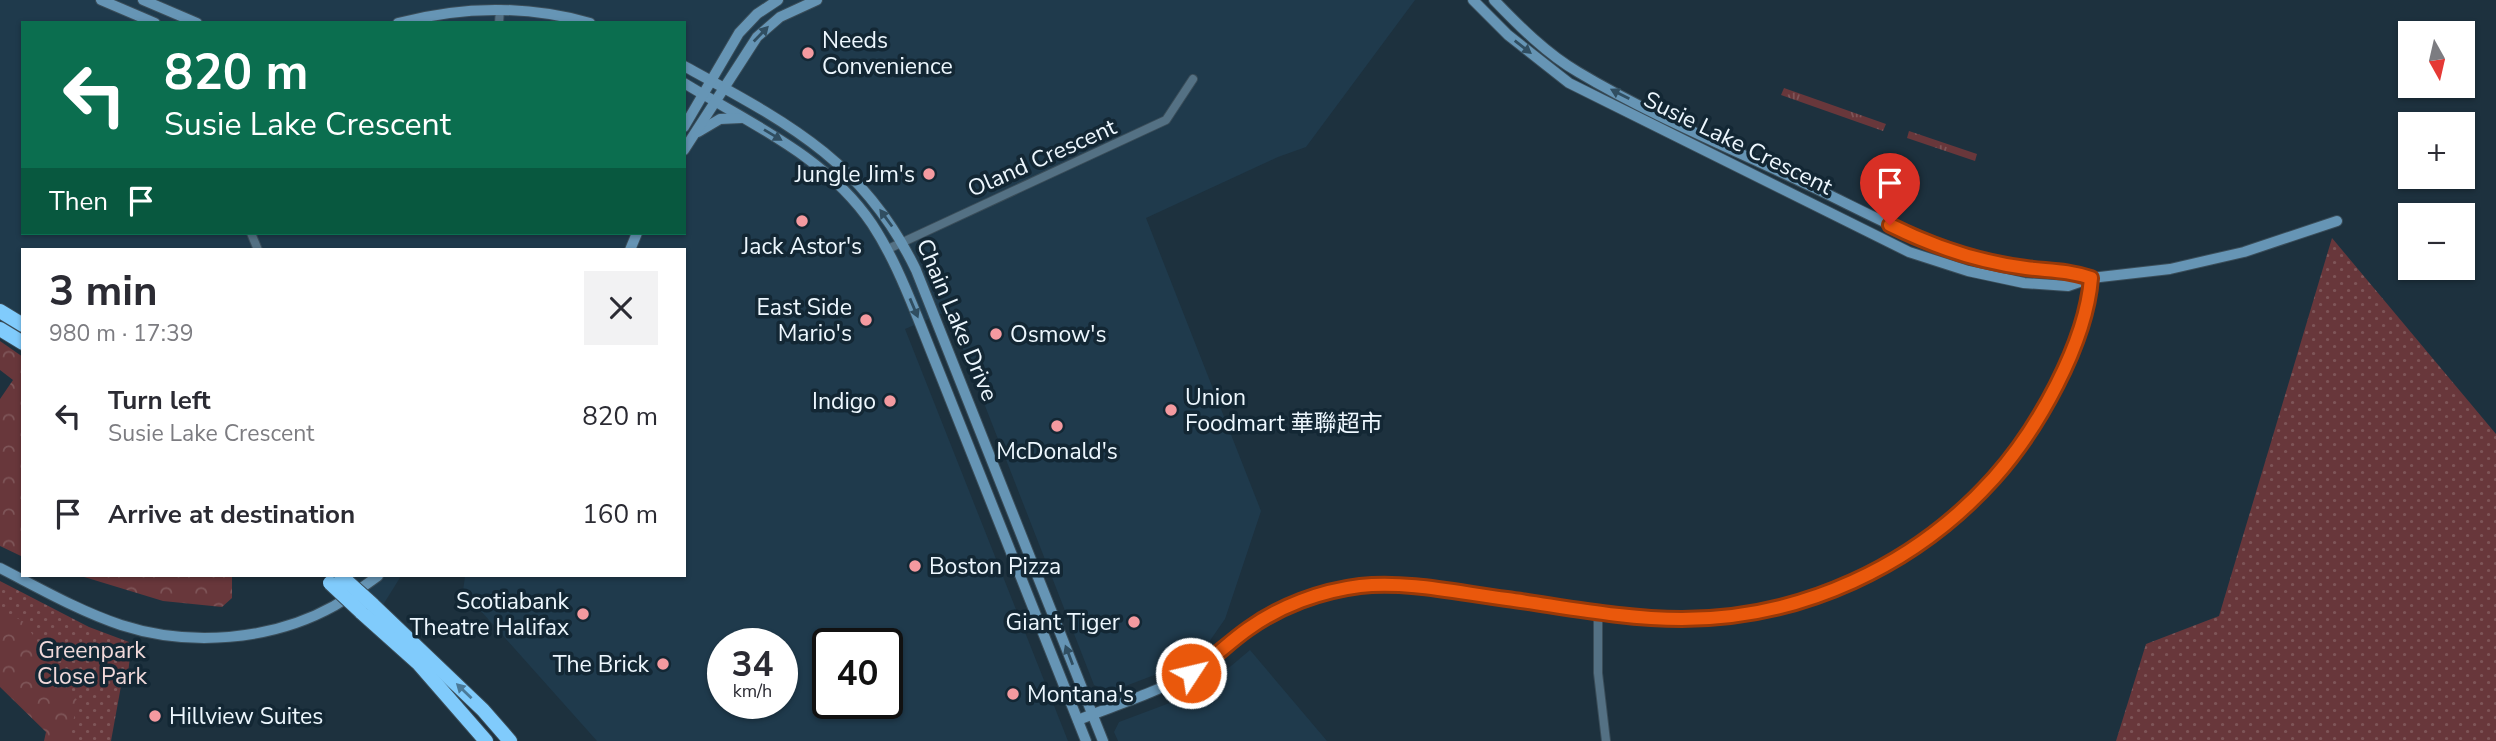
<!DOCTYPE html>
<html lang="en">
<head>
<meta charset="utf-8">
<style>
  :root { --surface:#fff; --page:#f2f2f3; --text:#2b2b33; --muted:#7c7c81 }
  body { margin:0; font-family:"Nunito Sans","Noto Sans SC",sans-serif; background:var(--page); color:var(--text); height:100vh; display:flex; flex-direction:column; font-size:26px; white-space:nowrap }
  * { box-sizing:border-box; margin:0 }
  p { font-size:23px; color:var(--muted) }
  .icon { flex:none; width:38px; height:38px; fill:none; stroke:currentColor; stroke-width:2; stroke-linecap:round; stroke-linejoin:round }
  .map { position:relative; flex:1; overflow:hidden }
  .sheet { position:absolute; left:21px; top:248px; width:665px; height:329px; display:flex; flex-direction:column; background:var(--surface); border-radius:0px; box-shadow:0 2px 5px #0004 }
  .sheet>* { flex:none }
  .hud { position:absolute; left:21px; top:21px; width:665px; height:214px; border-radius:0px; box-shadow:0 2px 5px #0004; background:#0b6e4f; color:#fff; overflow:hidden }
  .needle { width:46px; rotate:172deg }
  .fabs { position:absolute; left:2398px; top:21px; display:grid; gap:14px }
  .fabs a { display:grid; place-items:center; width:77px; height:77px; border-radius:0px; background:var(--surface); box-shadow:0 2px 5px #0004; font-size:35px }
  .speed { position:absolute; left:707px; top:628px; display:flex; gap:14px; font-size:35px; font-weight:700; text-align:center }
  .speed>* { display:grid; place-content:center; width:91px; height:91px; border-radius:50%; background:var(--surface); box-shadow:0 2px 5px #0004; line-height:1 }
  .speed small { font-size:18px; font-weight:400 }
  .speed .limit { border:4px solid #111; border-radius:10px; background:#fff; color:#111 }
  .pin { position:absolute; display:grid; place-items:center; width:60px; height:60px; color:#fff; margin:-72px -30px; border-radius:50% 50% 50% 0; rotate:-45deg; box-shadow:0 0 7px #0007 }
  .pin .icon { rotate:45deg }
  .me { position:absolute; width:77px; margin:-38px; rotate:55deg; stroke-linejoin:round; filter:drop-shadow(0 0 5px #0008) }
  .turn { display:flex; align-items:center; gap:24px; height:147px; padding:0 28px; font-size:32px }
  .turn .icon { width:91px; height:91px; stroke-width:2.5 }
  .turn b { display:block; font-size:49px; line-height:60px }
  .then { display:flex; align-items:center; height:66px; padding:0 28px; background:#0003; gap:14px; font-size:26px }
  .round { display:grid; place-items:center; flex:none; width:74px; height:74px; border-radius:0px; background:var(--page) }
  .headline { display:flex; align-items:center; justify-content:space-between; height:119px; padding:0 28px }
  h1 { font-size:42px; font-weight:700; line-height:52px }
  ul { padding:0; list-style:none }
  li { display:flex; align-items:center; gap:21px; height:98px; padding:0 28px }
  li div { flex:1 }
  li b { display:block; font-size:26px }
  li em { font-style:normal }
  .map>svg:first-child { display:block }
  .built { fill:#1f3a4c; fill-rule:evenodd }
  .grass { fill:url(#grass-tufts) }
  .forest { fill:url(#forest-crowns) }
  .park { fill:url(#park-dots) }
  .lines { fill:none; stroke-linecap:round; stroke-linejoin:round }
  .street-casing { stroke:#3a4d59; stroke-width:10 }
  .secondary-casing { stroke:#3a4d59; stroke-width:12 }
  .highway-casing { stroke:#3a4d59; stroke-width:16 }
  .street { stroke:#547184; stroke-width:8 }
  .secondary { stroke:#6695b5; stroke-width:10 }
  .highway { stroke:#80cbfc; stroke-width:14 }
  .highway-bridge-casing { stroke:#3a4d59; stroke-width:16; stroke-linecap:butt }
  .highway-bridge { stroke:#80cbfc; stroke-width:14 }
  .oneway { fill:#304e61 }
  .oneway2 { fill:#4a7998 }
  .route-casing { stroke:#983908; stroke-width:18 }
  .route { stroke:#ea580c; stroke-width:12 }
  .poi-dot { fill:#f49aa0; stroke:#132734; stroke-width:2.5 }
  .labels { text-anchor:middle; dominant-baseline:central; stroke-width:7; stroke-linejoin:round; paint-order:stroke }
  .poi-label { font-size:23px; fill:#edf7fe; stroke:#132734; text-anchor:start }
  .street-label { font-size:23px; fill:#edf7fe; stroke:#132734 }
  .park-label { font-size:23px; fill:#f1d9da; stroke:#132734 }
</style>
</head>
<body>
<div class="map">
<svg width="2496" height="741" viewBox="0 0 2496 741">
  <defs>
    <pattern id="grass-tufts" width="24" height="20" patternUnits="userSpaceOnUse" patternTransform="scale(1.75)"><rect width="24" height="20" fill="#68373b"/><path d="M3 7l-1-3M5 7V3M7 7l1-3M15 17l-1-3M17 17v-4M19 17l1-3" fill="none" stroke="#7e5558"/></pattern>
    <pattern id="forest-crowns" width="20" height="18" patternUnits="userSpaceOnUse" patternTransform="scale(1.75)"><rect width="20" height="18" fill="#68373b"/><path d="M2 6a3 3 0 1 1 6 0M12 15a3 3 0 1 1 6 0" fill="none" stroke="#7e5558"/></pattern>
    <pattern id="park-dots" width="8" height="8" patternUnits="userSpaceOnUse" patternTransform="scale(1.75)"><rect width="8" height="8" fill="#68373b"/><path d="M2 2h.1M6 6h.1" fill="none" stroke="#7e5558" stroke-width="1.8" stroke-linecap="round"/></pattern>
  </defs>
  <rect width="100%" height="100%" fill="#1d313e"/>
  <g class="built">
    <path d="M0,0h1415l-109,147 -28,10 -132,61 115,293 -36,108 -16,23 -12,11 -27,16 -60,23 -16,-7 -146,-374 -43,18 163,412h-471l-134,-150 2,-15h219v-326h-661v92l-23,-17zM23,23h661v210h-661zM723,644h59v60h-59zM828,644h59v60h-59z"/>
    <path d="M334,576h67l-23,37z"/>
    <path d="M1250,650l77,91h-209l-4,-9 5,-10 56,-21 19,-10 37,-25z"/>
  </g>
  <g class="grass">
    <path d="M1784,88l102,36 -3,7 -102,-36z"/>
    <path d="M1909,131l68,23 -2,7 -68,-23z"/>
  </g>
  <g class="forest">
    <path d="M0,341l23,16v200l-23,-11v-147l13,-19 -13,-10z"/>
    <path d="M81,576h151v22l-10,9 -59,-6z"/>
    <path d="M0,603l62,31 68,23 -3,24 -18,19 -6,41h-59l2,-9 -46,-45z"/>
  </g>
  <g class="park">
    <path d="M2332,238l164,196v307h-380l30,-97 73,-28z"/>
    <path d="M0,581l89,46 40,15 -18,99h-41l7,-41 -53,-78 -24,-13z"/>
  </g>
  <g class="lines">
    <g class="street-casing">
      <g id="street">
        <path d="M499,23l1,-14"/>
        <path d="M251,233l7,17"/>
        <path d="M888,249l278,-129 27,-41"/>
        <path d="M1598,611v62l8,68"/>
      </g>
    </g>
    <g class="secondary-casing">
      <g id="secondary">
        <path d="M101,0l54,23"/>
        <path d="M143,0l54,23"/>
        <path d="M1473,0l35,35 61,48 340,169 59,19 56,12 44,3 23,-8 79,-9 74,-17 93,-31"/>
        <path d="M1494,0c25,26 53,54 84,72 70,42 150,75 224,110 54,25 106,55 164,73 41,13 84,10 125,23"/>
        <path d="M398,23c64,-17 128,-18 192,0"/>
        <path d="M684,66c102,56 179,94 232,204l187,471"/>
        <path d="M684,83c67,41 143,74 188,141 19,29 32,60 45,92l169,425"/>
        <path d="M684,127l55,-94 18,-19 21,-14"/>
        <path d="M698,132l22,-13 21,-1"/>
        <path d="M684,150l73,-113 23,-20 37,-17"/>
        <path d="M630,250l7,-17"/>
        <path d="M0,568c39,20 79,43 121,57 68,22 150,16 213,-19 15,-9 30,-20 44,-30"/>
        <path d="M1078,720c38,-15 77,-27 113,-47 18,-11 32,-25 48,-37 32,-26 71,-42 111,-48 53,-8 106,4 158,11 53,7 106,18 158,20 124,4 245,-48 327,-140 44,-49 93,-134 98,-201"/>
      </g>
    </g>
    <g class="highway-casing">
      <g id="highway">
        <path d="M0,311l23,14"/>
        <path d="M0,329l23,14"/>
        <path d="M372,604l111,106 27,31"/>
        <path d="M361,612l57,51 68,78"/>
      </g>
    </g>
    <use href="#street" class="street"/>
    <use href="#secondary" class="secondary"/>
    <use href="#highway" class="highway"/>
    <g class="highway-bridge-casing">
      <g id="highway-bridge">
        <path d="M341,576l31,28"/>
        <path d="M330,583l31,29"/>
      </g>
    </g>
    <use href="#highway-bridge" class="highway-bridge"/>
  </g>
  <defs><path id="oneway-solid" d="M-6-.8H1V-3.2L6.5 0L1 3.2V.8H-6Z" transform="scale(1.75)"/></defs>
  <g class="oneway">
    <use href="#oneway-solid" transform="translate(761 34) rotate(-46)"/>
    <use href="#oneway-solid" transform="translate(1523 47) rotate(38)"/>
    <use href="#oneway-solid" transform="translate(1620 94) rotate(-153)"/>
    <use href="#oneway-solid" transform="translate(773 135) rotate(31)"/>
    <use href="#oneway-solid" transform="translate(886 218) rotate(-126)"/>
    <use href="#oneway-solid" transform="translate(914 308) rotate(67)"/>
    <use href="#oneway-solid" transform="translate(1069 655) rotate(-111)"/>
  </g>
  <use class="oneway2" href="#oneway-solid" transform="translate(464 691) rotate(-136)"/>
  <g class="lines">
    <g class="route-casing">
      <path id="route" d="M1191,673c21,-13 37,-30 57,-44 32,-23 72,-38 112,-43 49,-5 99,7 147,13 58,8 117,20 175,20 119,0 233,-53 312,-141 43,-48 92,-134 97,-200 -25,-8 -41,-7 -65,-10 -47,-6 -94,-22 -136,-43"/>
    </g>
    <use href="#route" class="route"/>
  </g>
  <g class="poi-dot">
    <circle cx="808" cy="53" r="7"/>
    <circle cx="929" cy="174" r="7"/>
    <circle cx="802" cy="221" r="7"/>
    <circle cx="866" cy="320" r="7"/>
    <circle cx="996" cy="334" r="7"/>
    <circle cx="890" cy="401" r="7"/>
    <circle cx="1171" cy="410" r="7"/>
    <circle cx="1057" cy="426" r="7"/>
    <circle cx="915" cy="566" r="7"/>
    <circle cx="583" cy="614" r="7"/>
    <circle cx="1134" cy="622" r="7"/>
    <circle cx="663" cy="664" r="7"/>
    <circle cx="1013" cy="694" r="7"/>
    <circle cx="155" cy="716" r="7"/>
  </g>
  <g class="labels">
    <g class="poi-label">
      <text x="822" y="40">Needs<tspan x="822" dy="26">Convenience</tspan></text>
      <text x="915" y="174" text-anchor="end">Jungle Jim's</text>
      <text x="802" y="246" text-anchor="middle">Jack Astor's</text>
      <text x="852" y="307" text-anchor="end">East Side<tspan x="852" dy="26">Mario's</tspan></text>
      <text x="1010" y="334">Osmow's</text>
      <text x="1185" y="397">Union<tspan x="1185" dy="26">Foodmart 華聯超市</tspan></text>
      <text x="876" y="401" text-anchor="end">Indigo</text>
      <text x="1057" y="451" text-anchor="middle">McDonald's</text>
      <text x="929" y="566">Boston Pizza</text>
      <text x="569" y="601" text-anchor="end">Scotiabank<tspan x="569" dy="26">Theatre Halifax</tspan></text>
      <text x="1120" y="622" text-anchor="end">Giant Tiger</text>
      <text x="649" y="664" text-anchor="end">The Brick</text>
      <text x="1027" y="694">Montana's</text>
      <text x="169" y="716">Hillview Suites</text>
    </g>
    <g class="street-label">
      <text transform="translate(1738 143) rotate(26)">Susie Lake Crescent</text>
      <text transform="translate(1042 158) rotate(-24)">Oland Crescent</text>
      <text transform="translate(957 320) rotate(67)">Chain Lake Drive</text>
    </g>
    <g class="park-label">
      <text x="92" y="650">Greenpark<tspan x="92" dy="26">Close Park</tspan></text>
    </g>
  </g>
</svg>
<div class="fabs">
<a><svg class="needle" viewBox="-14 -14 28 28"><path d="M0-13l5 13h-10z" fill="#e53935"/><path d="M0 13l5-13h-10z" fill="#7c7c81"/></svg></a>
<a>+</a>
<a>−</a>
</div>
<div class="speed"><div>34<small>km/h</small></div><div class="limit">40</div></div>
<div class="pin" style="left:1890px;top:225px;background:#d93025"><svg class="icon" aria-label="arrive" viewBox="0 0 24 24"><path d="M6 21V4h12l-3 4 3 4H6"/></svg></div>
<svg class="me" style="left:1191px;top:673px" viewBox="-20 -20 40 40"><circle r="17" fill="#ea580c" stroke="#fff" stroke-width="3"/><path d="M0-11L8 9 0 5-8 9z" fill="#fff"/></svg>
<div class="hud">
<div class="turn"><svg class="icon" aria-label="left" viewBox="0 0 24 24"><path d="M17 20v-9H6M10 6l-5 5 5 5"/></svg><div><b>820 m</b>Susie Lake Crescent</div></div>
<div class="then">Then<svg class="icon" aria-label="arrive" viewBox="0 0 24 24"><path d="M6 21V4h12l-3 4 3 4H6"/></svg></div>
</div>
<section class="sheet">
<div class="headline"><div><h1>3 min</h1><p>980 m · 17:39</p></div><a class="round"><svg class="icon" aria-label="close" viewBox="0 0 24 24"><path d="M6 6l12 12M18 6L6 18"/></svg></a></div>
<ul>
<li><svg class="icon" aria-label="left" viewBox="0 0 24 24"><path d="M17 20v-9H6M10 6l-5 5 5 5"/></svg><div><b>Turn left</b><p>Susie Lake Crescent</p></div><em>820 m</em></li>
<li><svg class="icon" aria-label="arrive" viewBox="0 0 24 24"><path d="M6 21V4h12l-3 4 3 4H6"/></svg><div><b>Arrive at destination</b></div><em>160 m</em></li>
</ul>
</section>
</div>
</body>
</html>
